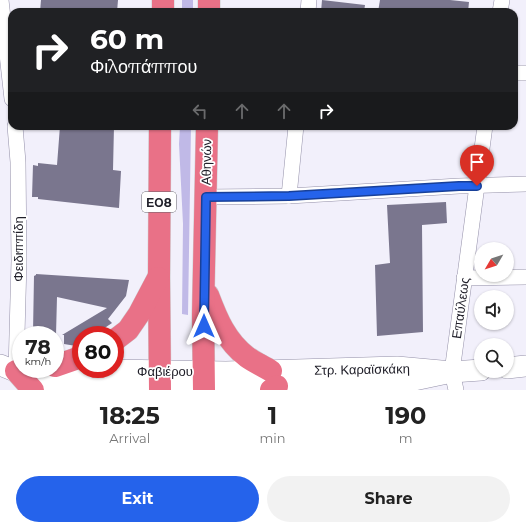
<!DOCTYPE html>
<html lang="en">
<head>
<meta charset="utf-8">
<style>
  :root { --surface:#fff; --page:#f2f2f2; --text:#222; --muted:#767676; --accent:#2563eb }
  body { margin:0; font-family:Montserrat,sans-serif; background:var(--page); color:var(--text); height:100vh; display:flex; flex-direction:column; font-size:15px; white-space:nowrap }
  * { box-sizing:border-box; margin:0 }
  p { font-size:13px; color:var(--muted) }
  .icon { flex:none; width:22px; height:22px; fill:none; stroke:currentColor; stroke-width:2; stroke-linecap:round; stroke-linejoin:round }
  .map { position:relative; height:390px; overflow:hidden }
  .panel { display:flex; flex-direction:column; background:var(--surface); flex:1 }
  .panel>* { flex:none }
  .top-card { position:absolute; left:8px; top:8px; width:510px; height:122px; border-radius:12px; box-shadow:0 1px 3px #0004; background:#202124; color:#fff; overflow:hidden }
  .needle { width:26px; rotate:231deg }
  .tools { position:absolute; left:474px; top:242px; display:grid; gap:8px }
  .tools a { display:grid; place-items:center; width:40px; height:40px; border-radius:50%; background:var(--surface); box-shadow:0 1px 3px #0004; font-size:20px }
  .speed { position:absolute; left:12px; top:326px; display:flex; gap:8px; font-size:20px; font-weight:700; text-align:center }
  .speed>* { display:grid; place-content:center; width:52px; height:52px; border-radius:50%; background:var(--surface); box-shadow:0 1px 3px #0004; line-height:1 }
  .speed small { font-size:10px; font-weight:400 }
  .speed .limit { border:6px solid #d22; background:#fff; color:#111 }
  .pin { position:absolute; display:grid; place-items:center; width:34px; height:34px; color:#fff; margin:-41px -17px; border-radius:50% 50% 50% 0; rotate:-45deg; box-shadow:0 0 4px #0007 }
  .pin .icon { rotate:45deg }
  .me { position:absolute; width:44px; margin:-22px; rotate:0deg; stroke-linejoin:round; filter:drop-shadow(0 0 3px #0008) }
  .turn { display:flex; align-items:center; gap:14px; height:84px; padding:0 16px; font-size:18px }
  .turn .icon { width:52px; height:52px; stroke-width:2.5 }
  .turn b { display:block; font-size:28px; line-height:34px }
  .lanes { display:flex; align-items:center; height:38px; padding:0 16px; background:#0003; justify-content:center; gap:20px; direction:ltr }
  .lanes .off { opacity:.35 }
  .eta { display:flex; justify-content:space-evenly; align-items:center; height:68px; text-align:center }
  .eta b { font-size:24px; font-weight:700; line-height:28px }
  .primary-button { display:flex; gap:8px; margin-top:auto; padding:8px 16px }
  .primary-button a { flex:1; height:46px; border-radius:24px; background:var(--accent); color:#fff; font-size:16px; font-weight:700; line-height:46px; text-align:center }
  .primary-button a+a { background:var(--page); color:var(--text) }
  .map>svg:first-child { display:block }
  .green { fill:#c0b9e7 }
  .building { fill:#7a768e }
  .lines { fill:none; stroke-linecap:round; stroke-linejoin:round }
  .street-casing { stroke:#9490a9; stroke-width:16 }
  .secondary-casing { stroke:#9490a9; stroke-width:22 }
  .highway-casing { stroke:#ceced0; stroke-width:23 }
  .street { stroke:#fff; stroke-width:15 }
  .secondary { stroke:#fff; stroke-width:21 }
  .highway { stroke:#e97187; stroke-width:22 }
  .route-casing { stroke:#184099; stroke-width:10 }
  .route { stroke:#2563eb; stroke-width:7 }
  .labels { text-anchor:middle; dominant-baseline:central; stroke-width:3.5; stroke-linejoin:round; paint-order:stroke }
  .shield { fill:#fff; stroke:#64636a; stroke-width:1 }
  .shield-label { font-size:12px; font-weight:bold; fill:#21202a }
  .street-label { font-size:13px; fill:#21202a; stroke:#fff }
</style>
</head>
<body>
<div class="map">
<svg width="526" height="390" viewBox="0 0 526 390">
  <rect width="100%" height="100%" fill="#f2f0fb"/>
  <g class="green">
    <rect x="182" y="0" width="11" height="12"/>
    <path d="M180,126h11l-3,189 -6,-1 1,-90 -4,-80z"/>
  </g>
  <g class="building">
    <path d="M41,0h77l-1,12h-77z"/>
    <path d="M322,0l43,5 -1,7h-43z"/>
    <path d="M380,0h70l19,2 -1,10h-90z"/>
    <path d="M60,126h54l-1,44 8,1 -2,37 -81,-9v-2h-6l1,-32 5,1v-3l19,2z"/>
    <path d="M446,202l1,21 -25,2 1,107 -46,4 -2,-71 15,-2 -3,-58z"/>
    <path d="M36,274l93,6 -3,16 -18,23 4,4 -18,12h-13v10l-5,1 -12,-2v-9h-2l45,-27 -50,-11 -1,38h-19l-4,-3 1,-56 2,-1z"/>
  </g>
  <g class="lines">
    <g class="street-casing">
      <g id="street">
        <path d="M1,0l11,99"/>
        <path d="M308,12l1,-12"/>
        <path d="M500,12l2,-12"/>
        <path d="M514,73h12"/>
        <path d="M15,126l3,36 1,99 -3,110"/>
        <path d="M289,196l7,-70"/>
        <path d="M206,197l83,-1 170,-10 67,-2"/>
        <path d="M464,278l62,-1"/>
        <path d="M456,390l-4,-18 33,-246"/>
      </g>
    </g>
    <g class="secondary-casing">
      <g id="secondary">
        <path d="M0,365l47,19 90,5 57,1"/>
        <path d="M507,368l19,-2"/>
        <path d="M55,369l171,3 171,-5 55,5"/>
        <path d="M207,390l70,-4 118,-3 19,-3 38,-8 29,-2"/>
      </g>
    </g>
    <g class="highway-casing">
      <g id="highway">
        <path d="M209,0v12"/>
        <path d="M163,12v-12"/>
        <path d="M160,126l-1,151 1,113"/>
        <path d="M208,295c9,24 18,46 39,62 7,5 16,9 24,14"/>
        <path d="M115,340l13,-10 11,-16 19,-36"/>
        <path d="M55,366l26,-9"/>
        <path d="M16,371l17,19"/>
        <path d="M204,390l-1,-75 4,-189"/>
        <path d="M271,390l6,-4"/>
      </g>
    </g>
    <use href="#street" class="street"/>
    <use href="#secondary" class="secondary"/>
    <use href="#highway" class="highway"/>
  </g>
  <g class="lines">
    <g class="route-casing">
      <path id="route" d="M204,326l2,-129 83,-1 170,-10h18"/>
    </g>
    <use href="#route" class="route"/>
  </g>
  <g class="labels">
    <rect class="shield" x="142" y="192" width="34" height="20" rx="3"/>
    <g class="shield-label">
      <text x="159" y="202">ΕΟ8</text>
    </g>
    <g class="street-label">
      <text transform="translate(206 162) rotate(-89)">Αθηνών</text>
      <text transform="translate(18 249) rotate(-90)">Φειδιππίδη</text>
      <text transform="translate(460 308) rotate(-82)">Επαύλεως</text>
      <text transform="translate(362 369) rotate(-1)">Στρ. Καραϊσκάκη</text>
      <text x="165" y="371">Φαβιέρου</text>
    </g>
  </g>
</svg>
<div class="tools">
<a><svg class="needle" viewBox="-14 -14 28 28"><path d="M0-13l5 13h-10z" fill="#e53935"/><path d="M0 13l5-13h-10z" fill="#767676"/></svg></a>
<a><svg class="icon" aria-label="sound" viewBox="0 0 24 24"><path d="M4 9h4l5-4v14l-5-4H4zM17 9q2 3 0 6"/></svg></a>
<a><svg class="icon" aria-label="search" viewBox="0 0 24 24"><circle cx="10" cy="10" r="6"/><path d="M15 15l6 6"/></svg></a>
</div>
<div class="speed"><div>78<small>km/h</small></div><div class="limit">80</div></div>
<div class="pin" style="left:477px;top:186px;background:#d93025"><svg class="icon" aria-label="arrive" viewBox="0 0 24 24"><path d="M6 21V4h12l-3 4 3 4H6"/></svg></div>
<svg class="me" style="left:204px;top:326px" viewBox="-20 -20 40 40"><path d="M0-17L14 15 0 8-14 15z" fill="#2563eb" stroke="#fff" stroke-width="4"/></svg>
<div class="top-card">
<div class="turn"><svg class="icon" aria-label="right" viewBox="0 0 24 24"><path d="M7 20v-9h11M14 6l5 5-5 5"/></svg><div><b>60 m</b>Φιλοπάππου</div></div>
<div class="lanes"><svg class="icon off" aria-label="left" viewBox="0 0 24 24"><path d="M17 20v-9H6M10 6l-5 5 5 5"/></svg><svg class="icon off" aria-label="ahead" viewBox="0 0 24 24"><path d="M12 20V5M6 11l6-6 6 6"/></svg><svg class="icon off" aria-label="ahead" viewBox="0 0 24 24"><path d="M12 20V5M6 11l6-6 6 6"/></svg><svg class="icon" aria-label="right" viewBox="0 0 24 24"><path d="M7 20v-9h11M14 6l5 5-5 5"/></svg></div>
</div>
</div>
<section class="panel">
<div class="eta">
<div><b>18:25</b><p>Arrival</p></div>
<div><b>1</b><p>min</p></div>
<div><b>190</b><p>m</p></div>
</div>
<div class="primary-button"><a>Exit</a><a>Share</a></div>
</section>
</body>
</html>
